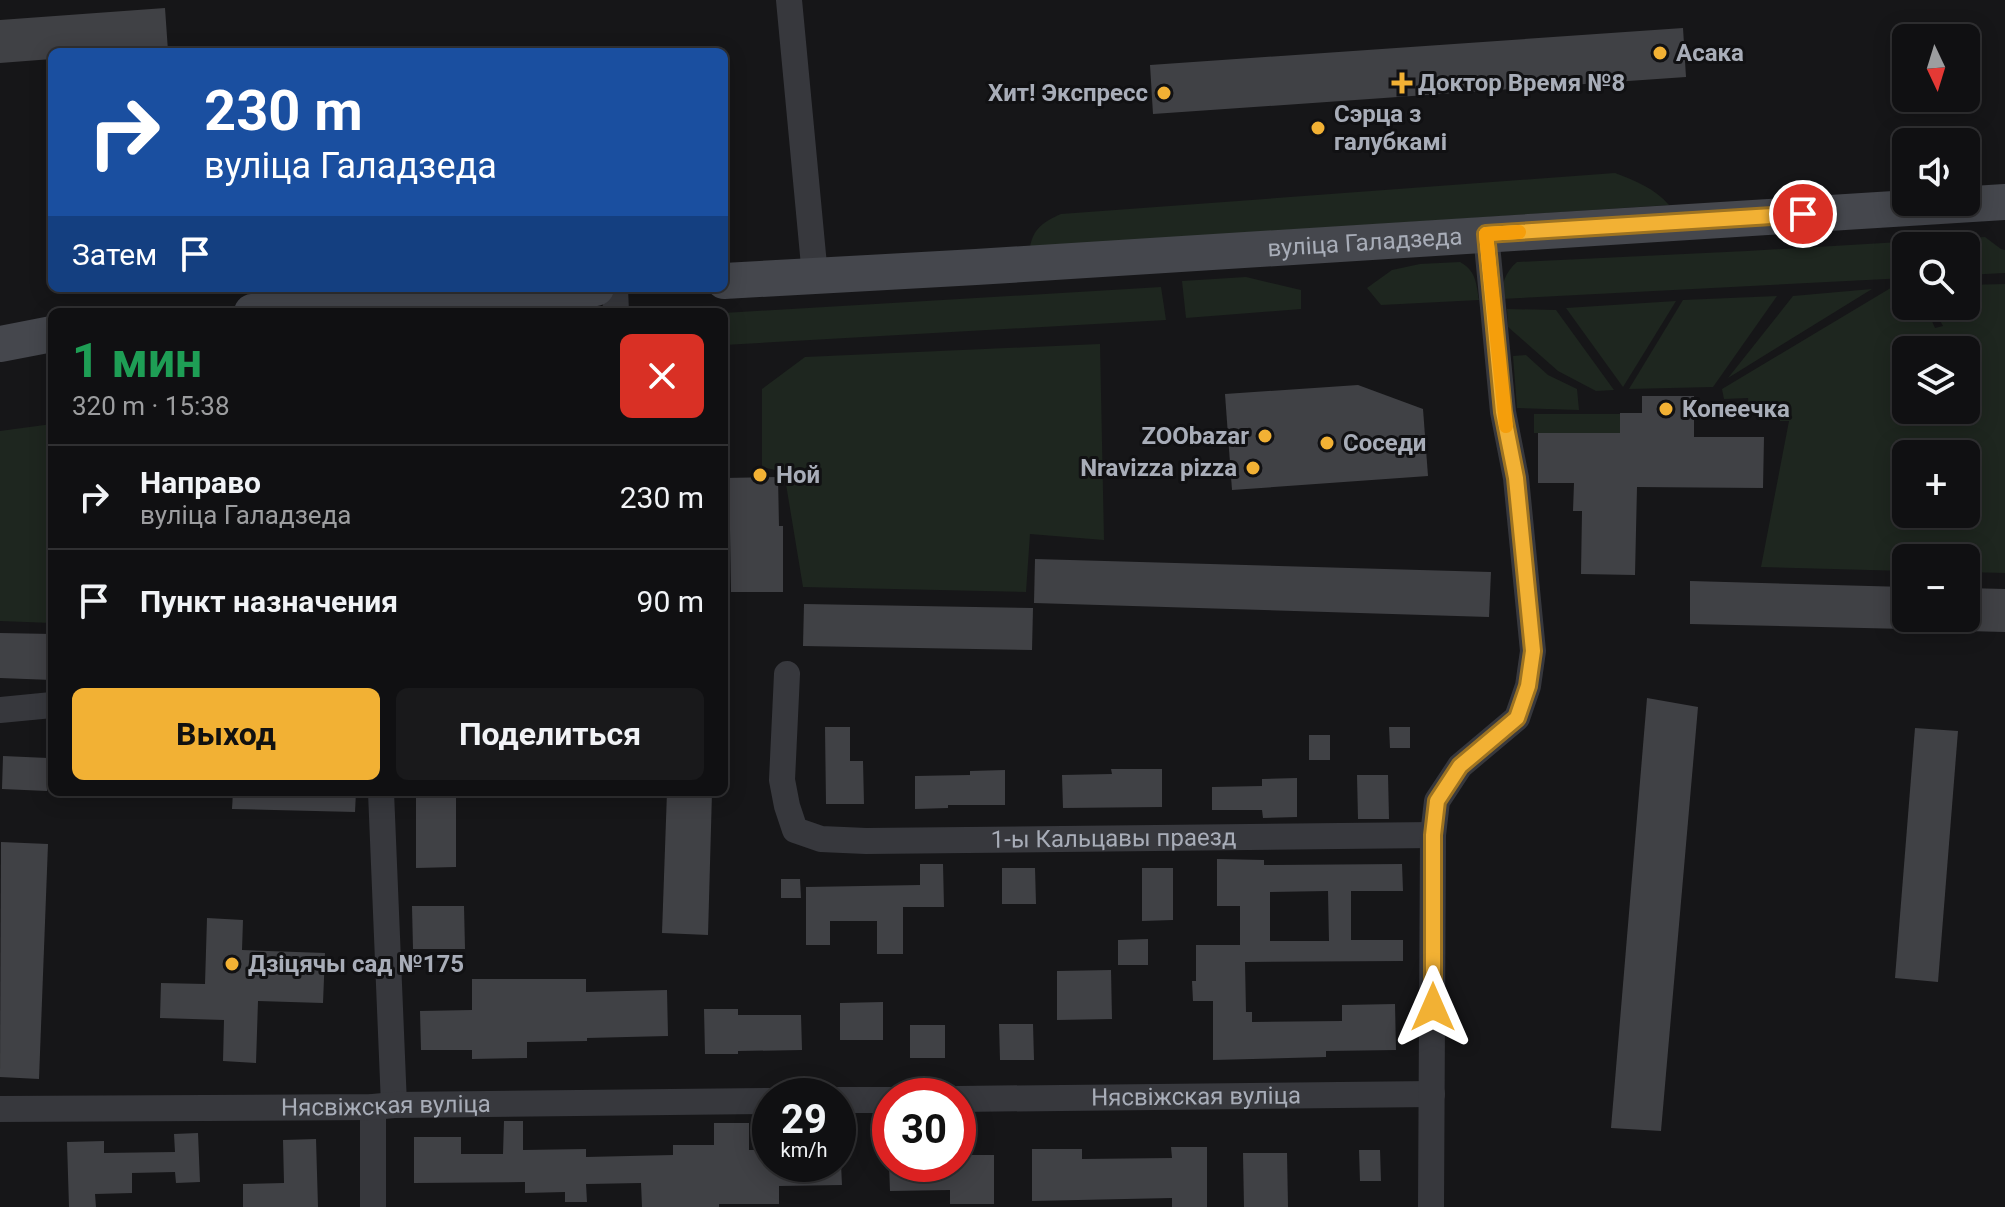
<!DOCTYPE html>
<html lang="ru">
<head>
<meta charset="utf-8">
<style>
  :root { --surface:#101012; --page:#19191b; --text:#f1f3f6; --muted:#9c9d9f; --line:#303032; --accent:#f2b134 }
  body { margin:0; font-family:Roboto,sans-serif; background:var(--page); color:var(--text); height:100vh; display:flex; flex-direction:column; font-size:30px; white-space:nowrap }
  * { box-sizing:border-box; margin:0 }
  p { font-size:26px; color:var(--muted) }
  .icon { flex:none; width:44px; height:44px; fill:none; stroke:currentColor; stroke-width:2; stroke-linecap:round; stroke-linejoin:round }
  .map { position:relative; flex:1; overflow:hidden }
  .details { position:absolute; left:48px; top:308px; width:680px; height:488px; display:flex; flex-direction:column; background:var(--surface); border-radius:12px; box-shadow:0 4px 20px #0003,0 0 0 2px var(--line) }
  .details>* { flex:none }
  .banner { position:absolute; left:48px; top:48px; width:680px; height:244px; border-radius:12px; box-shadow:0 4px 20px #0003,0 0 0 2px var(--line); background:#1a4fa0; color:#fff; overflow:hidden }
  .needle { width:52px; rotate:176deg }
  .buttons { position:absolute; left:1892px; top:24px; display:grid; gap:16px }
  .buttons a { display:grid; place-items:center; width:88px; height:88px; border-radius:12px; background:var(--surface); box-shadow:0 4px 20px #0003,0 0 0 2px var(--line); font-size:40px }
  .speed { position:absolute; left:752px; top:1078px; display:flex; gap:16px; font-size:40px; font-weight:700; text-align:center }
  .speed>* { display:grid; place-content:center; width:104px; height:104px; border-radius:50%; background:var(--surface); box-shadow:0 4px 20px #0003,0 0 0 2px var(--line); line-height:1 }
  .speed small { font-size:20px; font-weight:400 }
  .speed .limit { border:12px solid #d22; background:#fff; color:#111 }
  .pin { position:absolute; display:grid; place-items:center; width:68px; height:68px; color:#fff; margin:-34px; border:4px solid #fff; border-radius:50%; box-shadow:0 2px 8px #0007 }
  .me { position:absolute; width:88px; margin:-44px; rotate:0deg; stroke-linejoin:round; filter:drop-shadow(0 0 6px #0008) }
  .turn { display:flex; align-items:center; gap:28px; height:168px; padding:0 24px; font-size:36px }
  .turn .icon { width:104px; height:104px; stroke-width:2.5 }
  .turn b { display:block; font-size:56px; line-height:68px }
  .then { display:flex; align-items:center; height:76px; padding:0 24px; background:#0003; gap:16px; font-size:30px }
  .round { display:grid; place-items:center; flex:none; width:84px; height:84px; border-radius:12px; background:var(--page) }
  .head { display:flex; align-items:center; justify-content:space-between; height:136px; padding:0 24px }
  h1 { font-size:48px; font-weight:700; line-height:60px; color:#1e9e55 }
  .button { display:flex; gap:16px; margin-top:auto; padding:16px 24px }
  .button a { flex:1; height:92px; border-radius:12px; background:var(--accent); color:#111; font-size:32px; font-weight:700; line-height:92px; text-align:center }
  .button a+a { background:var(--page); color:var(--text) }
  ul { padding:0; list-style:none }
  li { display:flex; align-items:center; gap:24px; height:104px; padding:0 24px; border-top:2px solid var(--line) }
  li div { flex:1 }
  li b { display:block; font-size:30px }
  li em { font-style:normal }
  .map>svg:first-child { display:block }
  .green { fill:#1e261f; fill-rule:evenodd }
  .building { fill:#404145; fill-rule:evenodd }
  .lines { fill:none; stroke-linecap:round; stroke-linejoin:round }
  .minor { stroke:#37383d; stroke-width:26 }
  .secondary { stroke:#45474d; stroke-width:36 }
  .route-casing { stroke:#9d7322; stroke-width:20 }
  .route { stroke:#f2b134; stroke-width:14 }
  .slow { stroke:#f59e0b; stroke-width:14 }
  .poi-dot { fill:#f2b134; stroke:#111113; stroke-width:3 }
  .labels { text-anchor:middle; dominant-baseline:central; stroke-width:6; stroke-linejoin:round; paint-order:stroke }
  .poi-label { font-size:24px; font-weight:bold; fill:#a8adb8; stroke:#111113; text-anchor:start }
  .street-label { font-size:24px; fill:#a8adb8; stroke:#111113 }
</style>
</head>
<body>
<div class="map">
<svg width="2005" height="1207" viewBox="0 0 2005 1207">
  <rect width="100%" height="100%" fill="#161618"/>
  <g class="green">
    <path d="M1615,173c21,8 39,15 54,32l-639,42c3,-19 15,-26 31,-33z"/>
    <path d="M1985,237l16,12 4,1v23l-39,2v-29h-60v32l-406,21c2,-15 5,-27 17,-37l230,-11z"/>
    <path d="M1460,262c16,9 16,20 19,38l-98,5 -14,-17 25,-18 28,-6z"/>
    <path d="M1246,277l55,13v19l-115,9 -4,-37z"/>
    <path d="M2005,284v289l-39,-1v-14h-60v13l-145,-4 28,-146h-9l-2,-10 -29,1 -1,-14 -24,1 -2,-10 172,-103 12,-1v21h19l10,22 8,-2 -11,-20h34v-21zM1906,350h60v60h-60zM1906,454h60v60h-60z"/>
    <path d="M1161,287l5,33 -442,25v-32z"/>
    <path d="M1872,289l-144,89 65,-82z"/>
    <path d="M1777,296l-64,91 -84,2 54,-89z"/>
    <path d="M1676,301l-53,86 -57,-79z"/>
    <path d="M1507,309l49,1 58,80 -18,1 -38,-20 -50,-44z"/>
    <path d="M1100,344l4,196 -74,-6 -4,58 -223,-5 -19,-115 -22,-5v-78l43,-32z"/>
    <path d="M1526,355l22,20 29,14 2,21 -62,-2 -4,-52z"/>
    <rect x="1534" y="414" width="88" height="19"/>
    <path d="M52,424v199l-52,-2v-190z"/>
  </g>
  <g class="building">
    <path d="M165,8l3,43 -116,1v7l-52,4v-43z"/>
    <path d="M1683,28l3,49 -533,37 -3,-49z"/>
    <path d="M1358,385l65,24 5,67 -196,14 -7,-96z"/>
    <path d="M1642,396h52v41h70l-1,51 -126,-1 -2,88 -54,-1 1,-63h-9l1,-28h-36v-50h82v-20h22z"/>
    <path d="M778,477l1,49h4v66h-52l-1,-62h-6v-52z"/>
    <path d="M1035,559l456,13 -2,45 -455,-14z"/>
    <path d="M1690,581l216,6v42l-216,-5z"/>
    <path d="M1966,588l39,1v43l-39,-1z"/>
    <path d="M804,604l229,4 -1,42 -229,-4z"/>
    <path d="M0,633l52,1v46l-52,-2z"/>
    <path d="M1647,698l51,9 -37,424 -50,-3z"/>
    <path d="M825,727h25v34h13l1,43h-38z"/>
    <path d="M1389,727h21v21h-20z"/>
    <path d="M1915,728l43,3 -20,251 -43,-4z"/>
    <rect x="1309" y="735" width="21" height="25"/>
    <path d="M3,756l45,2 -1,33 -45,-2z"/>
    <path d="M1111,769h51v38l-99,1 -1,-33 50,-1z"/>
    <path d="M1005,770v35h-57v3l-33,1v-33l55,-1v-4z"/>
    <path d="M1357,775h31l1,44h-31z"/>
    <path d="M1297,778v39l-34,1 -1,-8h-50v-23l50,-1v-7z"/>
    <path d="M233,792h123l-1,20 -123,-3z"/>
    <path d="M416,792h40v75l-40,1z"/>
    <path d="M667,792h45l-4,143 -46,-2z"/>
    <path d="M1,842l47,2 -9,235 -39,-2z"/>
    <path d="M1217,859l47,1v5l138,-1 1,27h-52v49h52v21l-158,1 1,50h6v10l90,-1v-16l53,-1 1,46 -70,1v6l-113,3v-59h-20l-1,-20h4v-36h44v-39h-23zM1328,891l1,50h-59v-49z"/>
    <path d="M920,864h23l1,43h-41v47h-26v-33h-47v24h-24v-58l114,-2z"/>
    <path d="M1002,868h33l1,36h-34z"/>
    <path d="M1142,868h31v52l-31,1z"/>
    <path d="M781,879h19l1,19h-20z"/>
    <path d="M412,906h52l1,43h-52z"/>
    <path d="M207,918l36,2 -1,30 83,3 -2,50 -65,-2 -2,62 -33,-2 1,-41 -64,-2 1,-35 44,1z"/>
    <path d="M1148,939v26h-30v-25z"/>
    <path d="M1111,970l1,49 -55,1v-49z"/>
    <path d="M472,979h114v13l81,-2 1,46 -81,2v3l-60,1v16l-55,1v-9h-51l-1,-39 52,-1z"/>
    <path d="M883,1002v38h-43v-37z"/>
    <path d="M704,1009h34v6h63l1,35 -64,1v3h-33z"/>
    <path d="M999,1024h34l1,36h-34z"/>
    <rect x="910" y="1025" width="35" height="33"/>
    <path d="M504,1121h19v29l63,-1v8l87,-2v-10h41v-22h35v27h21v14h71l1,21 -63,1v18h-60v3h-77l-1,-24 -55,1 1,18h-22v-10l-40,1v-11l-111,1v-46h47v17h42z"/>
    <path d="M198,1133l2,49 -24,1 -1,-11 -43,1v20l-37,1 1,13h-27l-2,-65 37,-1v12l71,-1 -1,-18z"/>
    <path d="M316,1139l2,68h-75v-23l41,-1 -1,-43z"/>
    <path d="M1171,1147h36v60h-35v-9l-140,3v-52h50v10l90,-1z"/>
    <path d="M1359,1150h21l1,31h-21z"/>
    <path d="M1243,1153h44l1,54h-44z"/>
    <path d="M958,1155h36v49h-44v-14l-60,1 -1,-27h69z"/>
  </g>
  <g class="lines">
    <g class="minor">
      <path d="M789,0l26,276"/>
      <path d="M615,288l1,24"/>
      <path id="s1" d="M787,674l-5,106 5,26 8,24 26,9 45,2 567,-6"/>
      <path d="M0,710l52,-5"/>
      <path d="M381,792l13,313"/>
      <path id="s2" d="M958,1099l474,-5"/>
      <path d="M838,1100h52"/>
      <path d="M373,1107v100"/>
      <path id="s3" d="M0,1109l373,-2 21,-2 376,-4"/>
      <path d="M1431,1207l2,-372 4,-34 23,-35 57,-48 11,-32 5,-35 -17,-173 -13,-66 -17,-178"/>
    </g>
    <g class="secondary">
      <path id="s4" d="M724,281l252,-14 1029,-65"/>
      <path d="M252,312l344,-24"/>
      <path d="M0,344l52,-10"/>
    </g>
  </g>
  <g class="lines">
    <g class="route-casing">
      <path id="route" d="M1433,1007v-172l4,-34 23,-35 57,-48 11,-32 5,-35 -17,-173 -13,-66 -17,-178 317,-20"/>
    </g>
    <use href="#route" class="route"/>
    <path class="slow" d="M1506,426l-20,-192 33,-2"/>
  </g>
  <g class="poi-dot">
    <circle cx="1660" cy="53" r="8"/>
    <path d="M1398 71h8v8h8v8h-8v8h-8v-8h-8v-8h8z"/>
    <circle cx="1164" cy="93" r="8"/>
    <circle cx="1318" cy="128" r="8"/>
    <circle cx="1666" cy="409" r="8"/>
    <circle cx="1265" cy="436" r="8"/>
    <circle cx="1327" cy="443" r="8"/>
    <circle cx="1253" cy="468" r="8"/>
    <circle cx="760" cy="475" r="8"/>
    <circle cx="232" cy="964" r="8"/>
  </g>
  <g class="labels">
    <g class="poi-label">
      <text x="1676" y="53">Асака</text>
      <text x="1418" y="83">Доктор Время №8</text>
      <text x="1148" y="93" text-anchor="end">Хит! Экспресс</text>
      <text x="1334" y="114">Сэрца з<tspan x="1334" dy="28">галубкамі</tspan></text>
      <text x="1682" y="409">Копеечка</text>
      <text x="1249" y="436" text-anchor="end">ZOObazar</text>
      <text x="1343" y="443">Соседи</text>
      <text x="1237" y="468" text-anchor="end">Nravizza pizza</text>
      <text x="776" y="475">Ной</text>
      <text x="248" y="964">Дзіцячы сад №175</text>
    </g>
    <g class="street-label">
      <text stroke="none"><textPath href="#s4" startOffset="642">вуліца Галадзеда</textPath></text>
      <text stroke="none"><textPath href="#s1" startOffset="478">1-ы Кальцавы праезд</textPath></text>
      <text stroke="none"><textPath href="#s2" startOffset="238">Нясвіжская вуліца</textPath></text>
      <text stroke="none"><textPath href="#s3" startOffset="386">Нясвіжская вуліца</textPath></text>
    </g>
  </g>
</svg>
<div class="buttons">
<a><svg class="needle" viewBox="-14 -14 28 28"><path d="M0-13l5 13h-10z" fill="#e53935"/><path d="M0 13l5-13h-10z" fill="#9c9d9f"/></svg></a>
<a><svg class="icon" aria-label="sound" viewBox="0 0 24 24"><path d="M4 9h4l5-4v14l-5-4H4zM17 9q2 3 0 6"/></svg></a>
<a><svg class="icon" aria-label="search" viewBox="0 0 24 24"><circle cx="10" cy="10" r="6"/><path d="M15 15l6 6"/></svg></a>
<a><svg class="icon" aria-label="layers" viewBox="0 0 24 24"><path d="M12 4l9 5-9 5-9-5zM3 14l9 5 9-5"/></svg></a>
<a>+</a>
<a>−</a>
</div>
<div class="speed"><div>29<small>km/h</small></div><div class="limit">30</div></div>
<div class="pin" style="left:1803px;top:214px;background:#d93025"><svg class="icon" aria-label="arrive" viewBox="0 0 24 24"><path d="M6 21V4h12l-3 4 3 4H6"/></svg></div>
<svg class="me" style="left:1433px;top:1007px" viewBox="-20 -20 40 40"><path d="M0-17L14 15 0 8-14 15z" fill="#f2b134" stroke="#fff" stroke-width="4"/></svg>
<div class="banner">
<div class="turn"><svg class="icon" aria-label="right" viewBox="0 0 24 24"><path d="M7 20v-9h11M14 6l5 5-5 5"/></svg><div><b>230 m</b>вуліца Галадзеда</div></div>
<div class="then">Затем<svg class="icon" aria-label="arrive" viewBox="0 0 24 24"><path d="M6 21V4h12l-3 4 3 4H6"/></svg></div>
</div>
<section class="details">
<div class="head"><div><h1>1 мин</h1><p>320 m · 15:38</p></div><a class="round" style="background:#d93025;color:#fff"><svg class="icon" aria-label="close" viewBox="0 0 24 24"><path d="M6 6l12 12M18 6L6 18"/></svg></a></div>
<ul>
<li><svg class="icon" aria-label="right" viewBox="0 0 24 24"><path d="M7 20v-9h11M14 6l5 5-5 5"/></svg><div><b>Направо</b><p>вуліца Галадзеда</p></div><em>230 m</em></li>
<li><svg class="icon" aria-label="arrive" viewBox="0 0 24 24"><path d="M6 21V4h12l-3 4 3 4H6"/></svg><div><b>Пункт назначения</b></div><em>90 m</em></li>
</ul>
<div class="button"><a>Выход</a><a>Поделиться</a></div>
</section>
</div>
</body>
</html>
